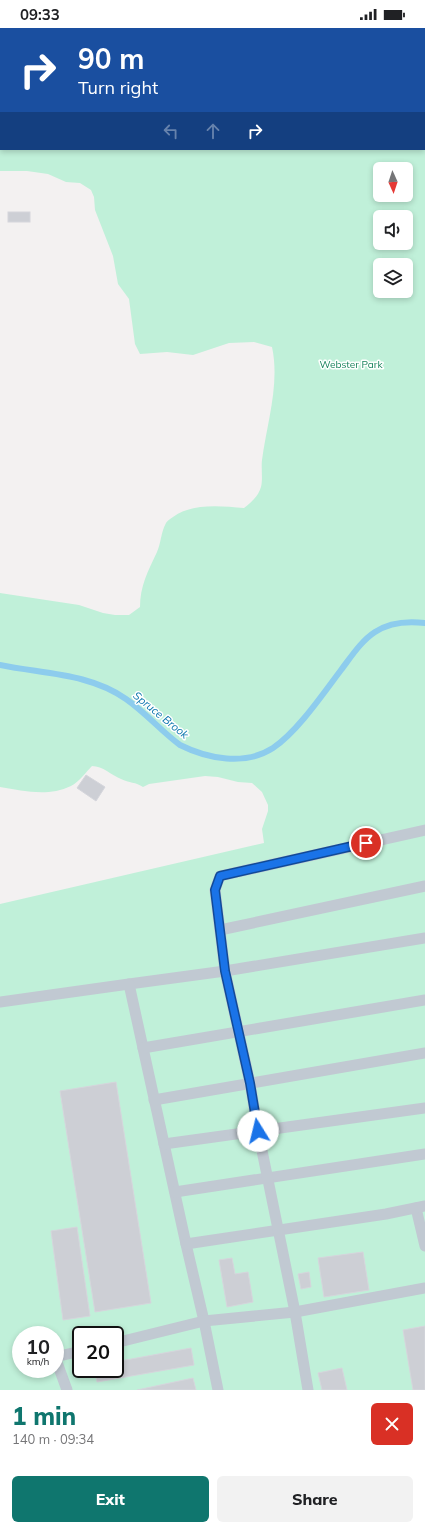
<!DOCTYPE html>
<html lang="en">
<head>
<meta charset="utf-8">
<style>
  :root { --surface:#fff; --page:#f2f2f2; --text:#202124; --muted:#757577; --accent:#0f766e }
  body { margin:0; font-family:Mulish,sans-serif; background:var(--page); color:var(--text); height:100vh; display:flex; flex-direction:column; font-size:15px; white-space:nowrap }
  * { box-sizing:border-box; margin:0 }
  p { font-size:13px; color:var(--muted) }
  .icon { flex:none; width:22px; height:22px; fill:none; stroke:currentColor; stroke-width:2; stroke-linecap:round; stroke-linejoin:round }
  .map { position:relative; height:1362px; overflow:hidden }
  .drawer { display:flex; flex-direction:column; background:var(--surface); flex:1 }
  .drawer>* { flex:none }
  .banner { position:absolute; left:0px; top:0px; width:425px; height:122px; box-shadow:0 2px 6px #0003; background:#1a4fa0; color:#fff; overflow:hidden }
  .needle { width:26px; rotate:177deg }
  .controls { position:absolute; left:373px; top:134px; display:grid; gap:8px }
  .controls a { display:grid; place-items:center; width:40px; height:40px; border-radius:6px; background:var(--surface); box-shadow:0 2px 6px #0003; font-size:20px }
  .speed { position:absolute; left:12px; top:1298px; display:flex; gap:8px; font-size:20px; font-weight:700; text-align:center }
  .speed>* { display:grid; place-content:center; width:52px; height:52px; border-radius:50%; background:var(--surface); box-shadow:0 2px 6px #0003; line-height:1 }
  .speed small { font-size:10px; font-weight:400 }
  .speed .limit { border:2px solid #111; border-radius:6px; background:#fff; color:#111 }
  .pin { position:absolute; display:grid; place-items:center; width:34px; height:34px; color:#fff; margin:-17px; border:2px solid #fff; border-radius:50%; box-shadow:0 1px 4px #0007 }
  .me { position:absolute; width:44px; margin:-22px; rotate:351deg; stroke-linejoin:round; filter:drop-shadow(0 0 3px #0008) }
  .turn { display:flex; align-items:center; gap:14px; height:84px; padding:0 12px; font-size:18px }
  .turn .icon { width:52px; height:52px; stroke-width:2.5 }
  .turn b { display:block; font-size:28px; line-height:34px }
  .lanes { display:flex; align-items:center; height:38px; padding:0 12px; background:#0003; justify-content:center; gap:20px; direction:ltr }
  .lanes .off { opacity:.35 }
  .round { display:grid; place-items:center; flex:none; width:42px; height:42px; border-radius:6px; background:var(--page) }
  .head { display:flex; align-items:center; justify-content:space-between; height:68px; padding:0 12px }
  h1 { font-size:24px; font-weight:800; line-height:30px; color:var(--accent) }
  .action { display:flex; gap:8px; margin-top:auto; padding:8px 12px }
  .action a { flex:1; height:46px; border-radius:6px; background:var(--accent); color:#fff; font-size:16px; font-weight:800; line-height:46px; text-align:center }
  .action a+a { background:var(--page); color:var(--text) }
  .status { display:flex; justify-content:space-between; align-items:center; height:28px; padding:0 20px; background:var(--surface); direction:ltr }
  .status svg { height:11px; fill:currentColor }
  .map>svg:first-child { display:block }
  .green { fill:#c0f0d9; fill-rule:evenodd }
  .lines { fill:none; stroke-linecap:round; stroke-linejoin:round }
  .stream { stroke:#8dcced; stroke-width:6 }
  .building { fill:#cdcfd5; stroke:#d5d6dc }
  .service { stroke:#c1c9d2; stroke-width:11 }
  .route-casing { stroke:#114b97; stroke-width:10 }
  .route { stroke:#1a73e8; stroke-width:7 }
  .labels { text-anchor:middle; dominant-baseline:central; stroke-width:3; stroke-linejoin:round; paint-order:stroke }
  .park-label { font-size:10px; fill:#17825b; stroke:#fff }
  .water-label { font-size:11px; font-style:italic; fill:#0c76ae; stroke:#fff }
</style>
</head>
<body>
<div class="status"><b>09:33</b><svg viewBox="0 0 49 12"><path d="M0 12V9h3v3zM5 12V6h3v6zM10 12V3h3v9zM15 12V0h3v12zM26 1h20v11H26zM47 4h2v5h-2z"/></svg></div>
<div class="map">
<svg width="425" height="1362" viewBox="0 0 425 1362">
  <rect width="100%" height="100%" fill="#f3f1f1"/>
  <path class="green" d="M0,0h425v1362h-425v-486l264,-61 -2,-14 6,-18v-6l-6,-13 -10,-9 -14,-1 -20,-5 -13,-1 -56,8 -6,3c-7,-5 -14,-4 -22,-8 -10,-4 -18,-13 -29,-13 -6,6 -13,16 -21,20 -23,11 -47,5 -71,1v-194l79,12 24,8 12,2h14l11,-8c0,-21 8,-36 17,-55 4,-9 4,-20 9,-29 1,-2 4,-4 7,-6 19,-14 47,-11 71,-9 7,-6 14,-11 17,-21 2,-8 0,-19 1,-27 5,-37 18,-76 10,-113l-18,-5 -25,1 -36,12 -26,-3 -27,2 -5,-10 -6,-45 -11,-15 -5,-28 -18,-46 -1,-13 -3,-7 -11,-7 -14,-1 -18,-8 -21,-3h-27zM1,1h423v120h-423zM380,141h26v26h-26zM380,189h26v26h-26zM380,237h26v26h-26zM21,1307h34v34h-34zM81,1307h34v34h-34z"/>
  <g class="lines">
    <path class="stream" d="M0,637c43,9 89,8 126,34 20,14 35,32 54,46 28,14 65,21 93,3 24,-16 50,-54 68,-78 10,-13 20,-29 34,-38 15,-10 33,-11 50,-9"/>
  </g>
  <g class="building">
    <rect x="8" y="184" width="22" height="10"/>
    <path d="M86,747l19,12 -9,14 -19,-13z"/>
    <path d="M116,1054l35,221 -56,9 -35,-221z"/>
    <path d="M77,1199l13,89 -27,4 -12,-89z"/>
    <path d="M363,1224l6,38 -45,7 -6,-39z"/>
    <path d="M232,1230l3,16 13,-2 5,30 -26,5 -8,-47z"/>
    <path d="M309,1244l2,15 -10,2 -3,-15z"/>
    <path d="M425,1298v64h-12l-10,-60z"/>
    <path d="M191,1320l3,17 -97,17 -2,-13h20v-7z"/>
    <path d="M342,1340l5,22h-25l-4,-17z"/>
    <path d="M193,1350l3,12h-59z"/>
  </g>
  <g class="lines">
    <g class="service">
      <path d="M220,902l205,-44"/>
      <path d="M129,956l96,-13 200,-33"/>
      <path d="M0,974l129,-18 57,260 18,77 14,69"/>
      <path d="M143,1020l282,-48"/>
      <path d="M154,1072l271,-47"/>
      <path d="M164,1116l261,-36"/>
      <path d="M175,1164l250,-38"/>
      <path d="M416,1180l9,38"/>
      <path d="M186,1216l200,-30 39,-8"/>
      <path d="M115,1315l89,-22 91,-9 130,-24"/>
      <path d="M67,1362l-12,-33 26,-6"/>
      <path d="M308,1362l-13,-78 -37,-181 -8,-48 -25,-112 -10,-81 5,-14 205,-46"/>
    </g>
  </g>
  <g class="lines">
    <g class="route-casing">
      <path id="route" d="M258,1103l-8,-48 -25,-112 -10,-81 5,-14 146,-33"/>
    </g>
    <use href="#route" class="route"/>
  </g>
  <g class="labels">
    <g class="park-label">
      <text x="351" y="336">Webster Park</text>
    </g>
    <g class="water-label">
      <text transform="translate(161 687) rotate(39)">Spruce Brook</text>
    </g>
  </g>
</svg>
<div class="controls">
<a><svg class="needle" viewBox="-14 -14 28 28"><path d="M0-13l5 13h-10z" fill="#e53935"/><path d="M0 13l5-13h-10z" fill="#757577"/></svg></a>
<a><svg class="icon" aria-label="sound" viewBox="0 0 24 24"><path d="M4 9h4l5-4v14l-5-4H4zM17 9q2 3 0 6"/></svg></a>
<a><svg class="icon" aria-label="layers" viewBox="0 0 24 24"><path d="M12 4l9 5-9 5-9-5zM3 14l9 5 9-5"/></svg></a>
</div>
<div class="speed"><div>10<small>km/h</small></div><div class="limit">20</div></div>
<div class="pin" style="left:366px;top:815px;background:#d93025"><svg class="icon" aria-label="arrive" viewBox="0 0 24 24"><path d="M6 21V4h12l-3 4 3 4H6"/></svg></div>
<svg class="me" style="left:258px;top:1103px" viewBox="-20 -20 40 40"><circle r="19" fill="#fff"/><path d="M0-13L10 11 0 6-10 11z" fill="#1a73e8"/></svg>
<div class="banner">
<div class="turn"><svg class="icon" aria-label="right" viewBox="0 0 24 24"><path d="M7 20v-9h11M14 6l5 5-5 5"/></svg><div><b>90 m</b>Turn right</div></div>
<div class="lanes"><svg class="icon off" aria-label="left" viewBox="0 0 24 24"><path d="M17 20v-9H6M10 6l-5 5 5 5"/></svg><svg class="icon off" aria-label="ahead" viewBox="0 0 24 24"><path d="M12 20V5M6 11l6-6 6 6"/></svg><svg class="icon" aria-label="right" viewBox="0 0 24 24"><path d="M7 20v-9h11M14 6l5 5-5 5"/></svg></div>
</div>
</div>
<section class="drawer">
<div class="head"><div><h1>1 min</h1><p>140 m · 09:34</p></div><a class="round" style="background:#d93025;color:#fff"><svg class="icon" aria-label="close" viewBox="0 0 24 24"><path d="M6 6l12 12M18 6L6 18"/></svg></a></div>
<div class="action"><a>Exit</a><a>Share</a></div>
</section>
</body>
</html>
